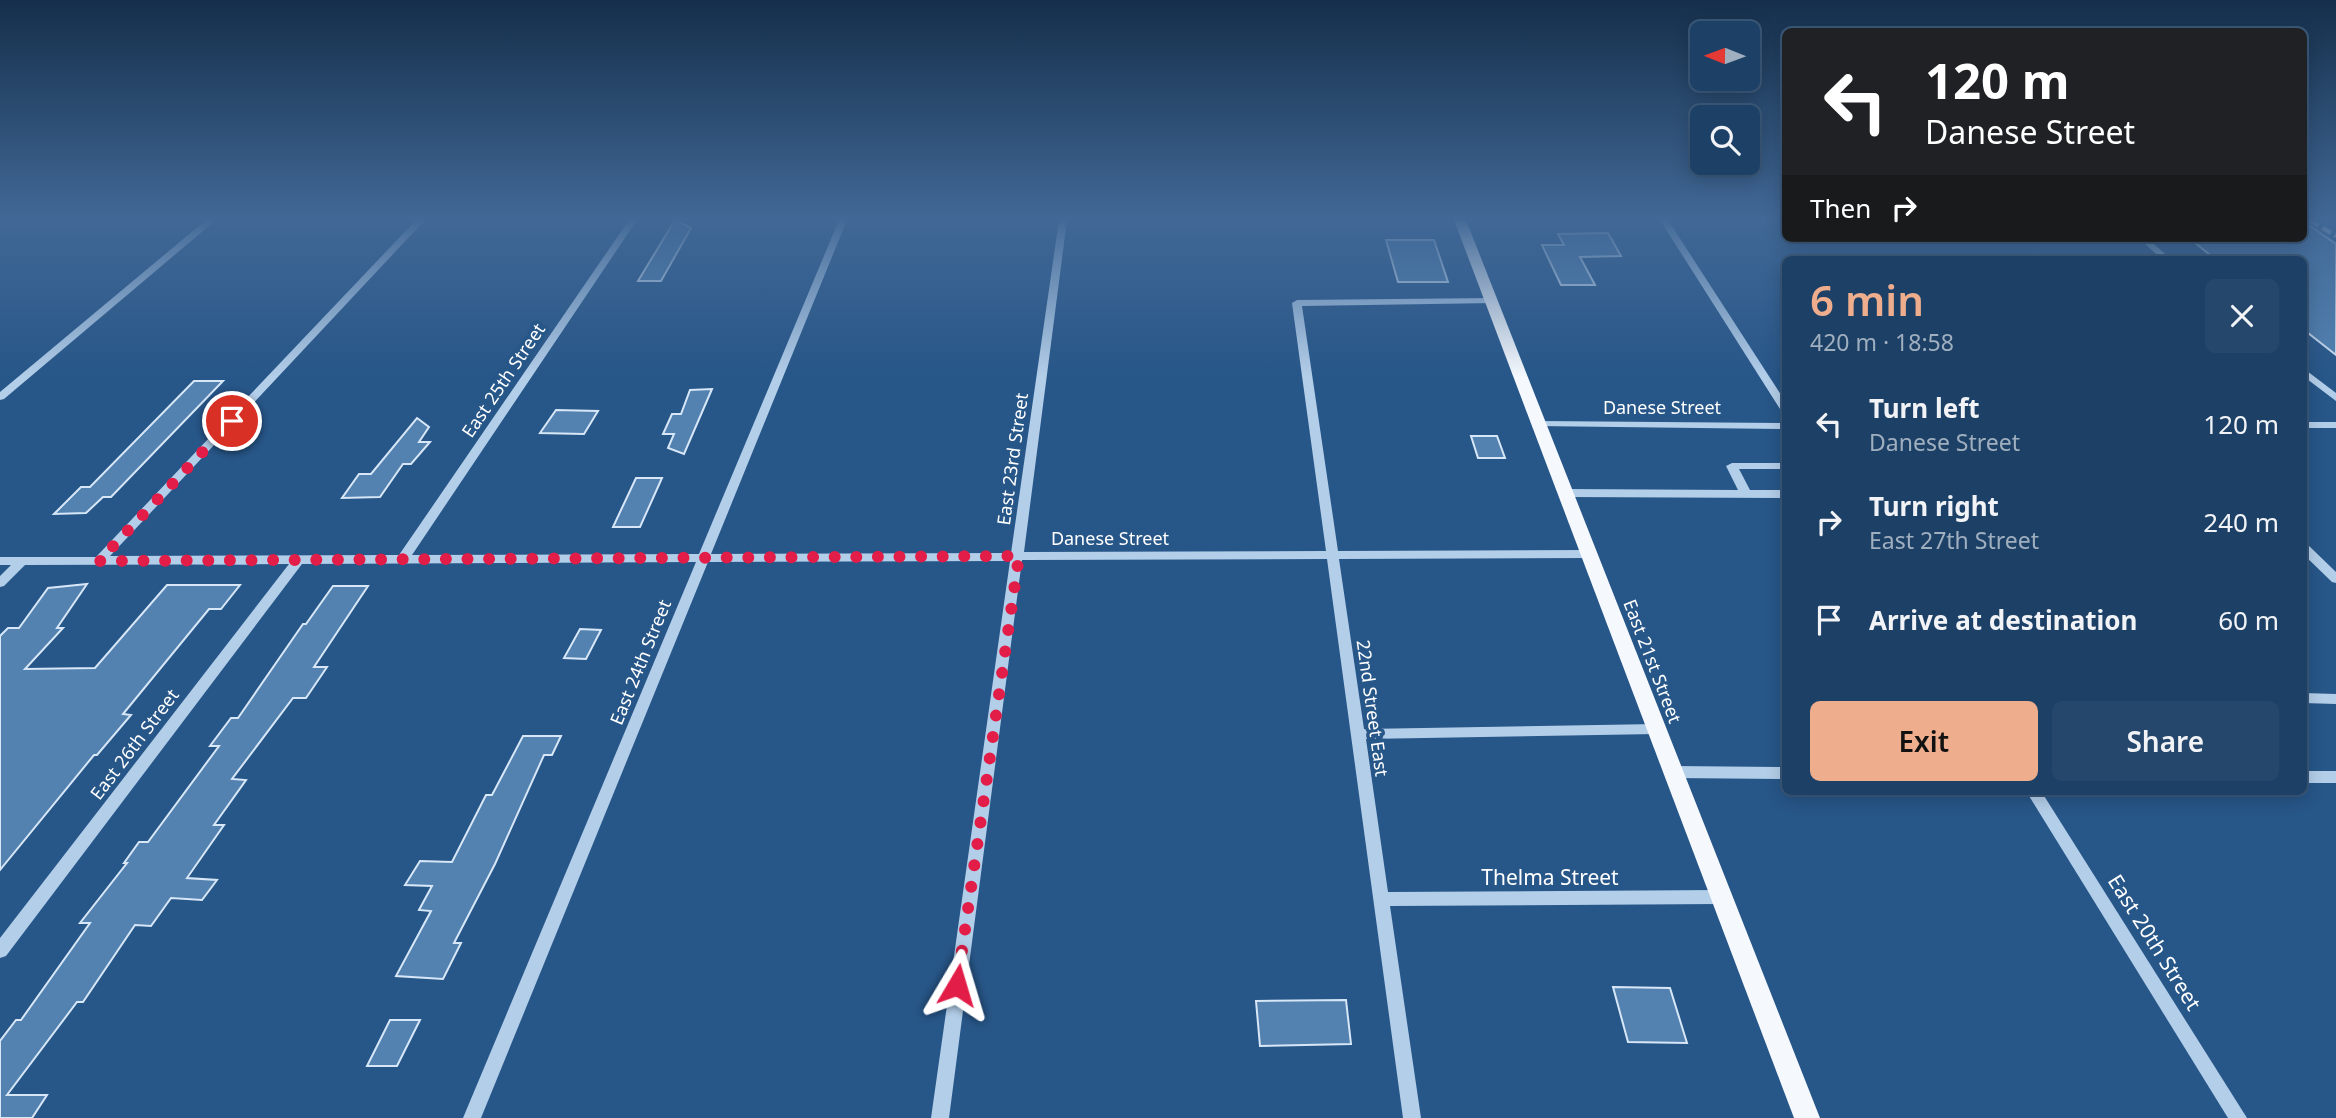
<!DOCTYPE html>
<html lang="en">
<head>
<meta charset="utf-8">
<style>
  :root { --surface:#1d4066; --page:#25476c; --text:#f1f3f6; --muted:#a0afbf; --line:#3b597a; --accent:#eead8d }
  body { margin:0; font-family:"Noto Sans",sans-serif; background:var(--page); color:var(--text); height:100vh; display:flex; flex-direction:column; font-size:26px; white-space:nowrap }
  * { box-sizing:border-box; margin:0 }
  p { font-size:23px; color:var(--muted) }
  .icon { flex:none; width:38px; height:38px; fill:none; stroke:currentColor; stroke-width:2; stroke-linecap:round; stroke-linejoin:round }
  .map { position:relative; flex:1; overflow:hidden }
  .sheet { position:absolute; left:1782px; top:256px; width:525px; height:539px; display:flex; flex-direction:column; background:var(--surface); border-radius:10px; box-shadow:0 4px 18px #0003,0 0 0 2px var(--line) }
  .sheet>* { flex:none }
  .banner { position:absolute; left:1782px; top:28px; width:525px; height:214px; border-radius:10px; box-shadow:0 4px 18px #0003,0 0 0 2px var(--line); background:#202124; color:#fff; overflow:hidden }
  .needle { width:46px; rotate:271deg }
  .fabs { position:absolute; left:1690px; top:21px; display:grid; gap:14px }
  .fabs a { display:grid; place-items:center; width:70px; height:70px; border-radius:10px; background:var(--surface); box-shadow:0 4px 18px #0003,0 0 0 2px var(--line); font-size:35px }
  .pin { position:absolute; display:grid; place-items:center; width:60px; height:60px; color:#fff; margin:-30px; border:4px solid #fff; border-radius:50%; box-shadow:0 2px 7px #0007 }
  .me { position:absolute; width:77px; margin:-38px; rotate:7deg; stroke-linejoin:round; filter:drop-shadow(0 0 5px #0008) }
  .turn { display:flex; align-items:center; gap:24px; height:147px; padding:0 28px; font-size:32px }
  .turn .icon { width:91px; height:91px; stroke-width:2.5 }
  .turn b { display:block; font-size:49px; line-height:60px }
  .then { display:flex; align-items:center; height:66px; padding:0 28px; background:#0003; gap:14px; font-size:26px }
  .round { display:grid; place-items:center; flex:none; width:74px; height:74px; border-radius:10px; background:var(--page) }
  .overview { display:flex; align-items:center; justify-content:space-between; height:119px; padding:0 28px }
  h1 { font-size:42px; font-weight:600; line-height:52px; color:var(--accent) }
  .action { display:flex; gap:14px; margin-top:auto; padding:14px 28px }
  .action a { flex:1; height:80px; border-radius:10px; background:var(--accent); color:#111; font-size:28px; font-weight:600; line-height:80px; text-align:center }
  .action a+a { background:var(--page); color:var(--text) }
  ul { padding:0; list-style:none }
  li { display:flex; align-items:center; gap:21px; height:98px; padding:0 28px }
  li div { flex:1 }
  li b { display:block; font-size:26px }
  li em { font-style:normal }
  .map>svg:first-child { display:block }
  .building { fill:#5382b1; stroke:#d7e7f7; stroke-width:2 }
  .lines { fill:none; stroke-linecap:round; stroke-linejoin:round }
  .minor { fill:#b3cee9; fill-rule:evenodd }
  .major { fill:#f5f9fe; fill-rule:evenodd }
  .rail { stroke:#fff; stroke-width:4.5; stroke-dasharray:10 4.5; stroke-linecap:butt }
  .route { stroke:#e11d48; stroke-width:12; stroke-dasharray:0 21.6 }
  .labels { text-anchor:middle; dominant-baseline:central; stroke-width:7; stroke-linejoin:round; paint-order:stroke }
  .street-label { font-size:18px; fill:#fff; stroke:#275688 }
  .near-street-label { font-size:21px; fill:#fff; stroke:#275688 }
</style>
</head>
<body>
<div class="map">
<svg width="2336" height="1118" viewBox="0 0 2336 1118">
  <rect width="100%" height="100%" fill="#275688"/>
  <g class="building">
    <path d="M675,220l16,8 -30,53h-23z"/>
    <path d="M2303,221l33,23v111l-33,-26v-70h-88l-26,-21h114z"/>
    <path d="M1608,233l13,23 -41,1 15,28h-34l-19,-40h22l-6,-11z"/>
    <path d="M1386,240h48l14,42h-50z"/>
    <path d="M194,381h29l-112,116h-8l-17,16 -32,1 27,-27h9z"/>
    <path d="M712,389l-28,65 -16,-6 6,-14h-11l9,-20h9l9,-24z"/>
    <path d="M556,410l42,1 -14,23 -44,-1z"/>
    <path d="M417,418l12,9 -10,15h11l-19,22h-8l-23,33 -38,1 17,-24h12z"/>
    <path d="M1471,436h26l8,22h-27z"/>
    <path d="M636,478h26l-22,49h-27z"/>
    <path d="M87,584l-30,44h6l-38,41 70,-1 72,-83h73l-19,24h-12l-86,105 8,1 -34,40h-3l-94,115v-234l8,-8h11l29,-40z"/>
    <path d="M333,586h35l-54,81h13l-21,31h-13l-61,81 14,1 -32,45h10l-37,53 30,2 -15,20 -31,-2 -20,28 -16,-1 -52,77h-6l-70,93h40l-15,23h-32v-77l16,-21h5l69,-97h-10l47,-60h-3l15,-21h9l71,-96h-9l21,-28h7l65,-94h3z"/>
    <path d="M580,629l21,1 -15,29 -22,-1z"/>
    <path d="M523,736h38l-9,19h-8l-49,109 -41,79h7l-18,36 -47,-3 35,-65 -12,-1 13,-24 -27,-1 15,-24 32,1 34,-67h6z"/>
    <path d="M1613,987l57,1 17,55 -59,-1z"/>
    <path d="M1346,1000l5,44 -91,2 -4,-45z"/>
    <path d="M390,1020h30l-23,46h-30z"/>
  </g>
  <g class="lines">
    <g class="minor">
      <path d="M206,220h10l-212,179 -4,1v-8z"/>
      <path d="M416,220h9l-315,336 289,-1 230,-335h8l-225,335 287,-1 140,-334h8l-136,334 300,-1 48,-333h8l-43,332 302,-1 -34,-248 5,-3 195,-2 5,3 -2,2 -193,3 36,245 251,-1 6,4 -6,4 -250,1 25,170 293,-5 5,1 2,4 -2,4 -5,1 -291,5 22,153 332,-2 6,2 2,5 -2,5 -6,2 -330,2 31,212h-18l-76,-559 -305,1 -73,558h-18l79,-557 -302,1 -227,556h-18l233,-556 -394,2 -296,392 -6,2v-20l289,-374 -264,1 -21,21 -4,1v-11l11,-11h-11v-8h96z"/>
      <path d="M1660,220h8l117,181v11l-5,-3z"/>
      <path d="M2138,238h9l24,21h-9z"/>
      <path d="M2303,368l33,25v8l-33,-25z"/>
      <path d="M1539,421l246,2v6l-250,-3 -1,-2z"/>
      <rect x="2303" y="422" width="33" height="6"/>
      <path d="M1732,463h53v6h-46l11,21h35v8l-219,-1 -6,-4 6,-4 172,1 -12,-24z"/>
      <path d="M2303,543l4,1 29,28v11l-4,-1 -29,-28z"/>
      <path d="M2303,693l33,1v10l-33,-1z"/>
      <path d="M1674,766l111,1v12l-111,-1 -5,-2 -2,-4 2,-4z"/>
      <rect x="2303" y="771" width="33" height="12"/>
      <path d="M2026,791h15l206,327h-19z"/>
    </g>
    <path class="major" d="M1454,220h12l354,898h-26z"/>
    <path class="rail" d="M2310,220l26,16"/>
  </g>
  <linearGradient id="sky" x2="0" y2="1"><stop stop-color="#152f4b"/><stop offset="0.58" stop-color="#416896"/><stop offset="1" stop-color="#416896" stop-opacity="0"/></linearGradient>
  <rect width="2336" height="377" fill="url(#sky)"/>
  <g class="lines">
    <path class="route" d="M232,421l-133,140 920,-5 -62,429"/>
  </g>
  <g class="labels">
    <g class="street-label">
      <text transform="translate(503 380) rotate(-56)">East 25th Street</text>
      <text x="1662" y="407">Danese Street</text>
      <text transform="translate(1012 459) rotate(-82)">East 23rd Street</text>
      <text x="1110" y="538">Danese Street</text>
      <text transform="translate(1653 661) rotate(69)">East 21st Street</text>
      <text transform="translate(640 662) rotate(-68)">East 24th Street</text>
      <text transform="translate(1373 708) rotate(82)">22nd Street East</text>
      <text transform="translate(134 744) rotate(-53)">East 26th Street</text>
    </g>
    <g class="near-street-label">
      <text x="1550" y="877">Thelma Street</text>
      <text transform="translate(2155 942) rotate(58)">East 20th Street</text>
    </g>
  </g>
</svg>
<div class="fabs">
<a><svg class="needle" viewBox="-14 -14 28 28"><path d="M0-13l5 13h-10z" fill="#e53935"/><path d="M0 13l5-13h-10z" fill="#a0afbf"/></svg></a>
<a><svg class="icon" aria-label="search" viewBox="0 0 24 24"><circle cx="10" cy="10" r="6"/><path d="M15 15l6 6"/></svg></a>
</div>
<div class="pin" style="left:232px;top:421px;background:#d93025"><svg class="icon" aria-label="arrive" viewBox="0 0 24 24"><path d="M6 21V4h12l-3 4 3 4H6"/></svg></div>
<svg class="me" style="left:957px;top:985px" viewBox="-20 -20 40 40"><path d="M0-17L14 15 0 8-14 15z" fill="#e11d48" stroke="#fff" stroke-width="4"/></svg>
<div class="banner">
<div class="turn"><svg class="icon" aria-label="left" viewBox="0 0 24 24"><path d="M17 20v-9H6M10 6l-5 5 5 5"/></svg><div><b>120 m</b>Danese Street</div></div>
<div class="then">Then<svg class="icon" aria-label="right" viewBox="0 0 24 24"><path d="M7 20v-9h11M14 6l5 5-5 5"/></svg></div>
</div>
<section class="sheet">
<div class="overview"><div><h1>6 min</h1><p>420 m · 18:58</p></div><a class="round"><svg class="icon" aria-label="close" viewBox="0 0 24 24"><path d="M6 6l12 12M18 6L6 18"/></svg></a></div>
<ul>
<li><svg class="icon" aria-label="left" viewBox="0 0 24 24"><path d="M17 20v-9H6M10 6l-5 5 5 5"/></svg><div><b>Turn left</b><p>Danese Street</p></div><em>120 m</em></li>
<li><svg class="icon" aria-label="right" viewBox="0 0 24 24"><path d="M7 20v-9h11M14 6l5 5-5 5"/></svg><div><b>Turn right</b><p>East 27th Street</p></div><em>240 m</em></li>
<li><svg class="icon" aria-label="arrive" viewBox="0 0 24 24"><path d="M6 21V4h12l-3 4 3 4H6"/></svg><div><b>Arrive at destination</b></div><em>60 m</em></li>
</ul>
<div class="action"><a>Exit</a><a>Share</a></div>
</section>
</div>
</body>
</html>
